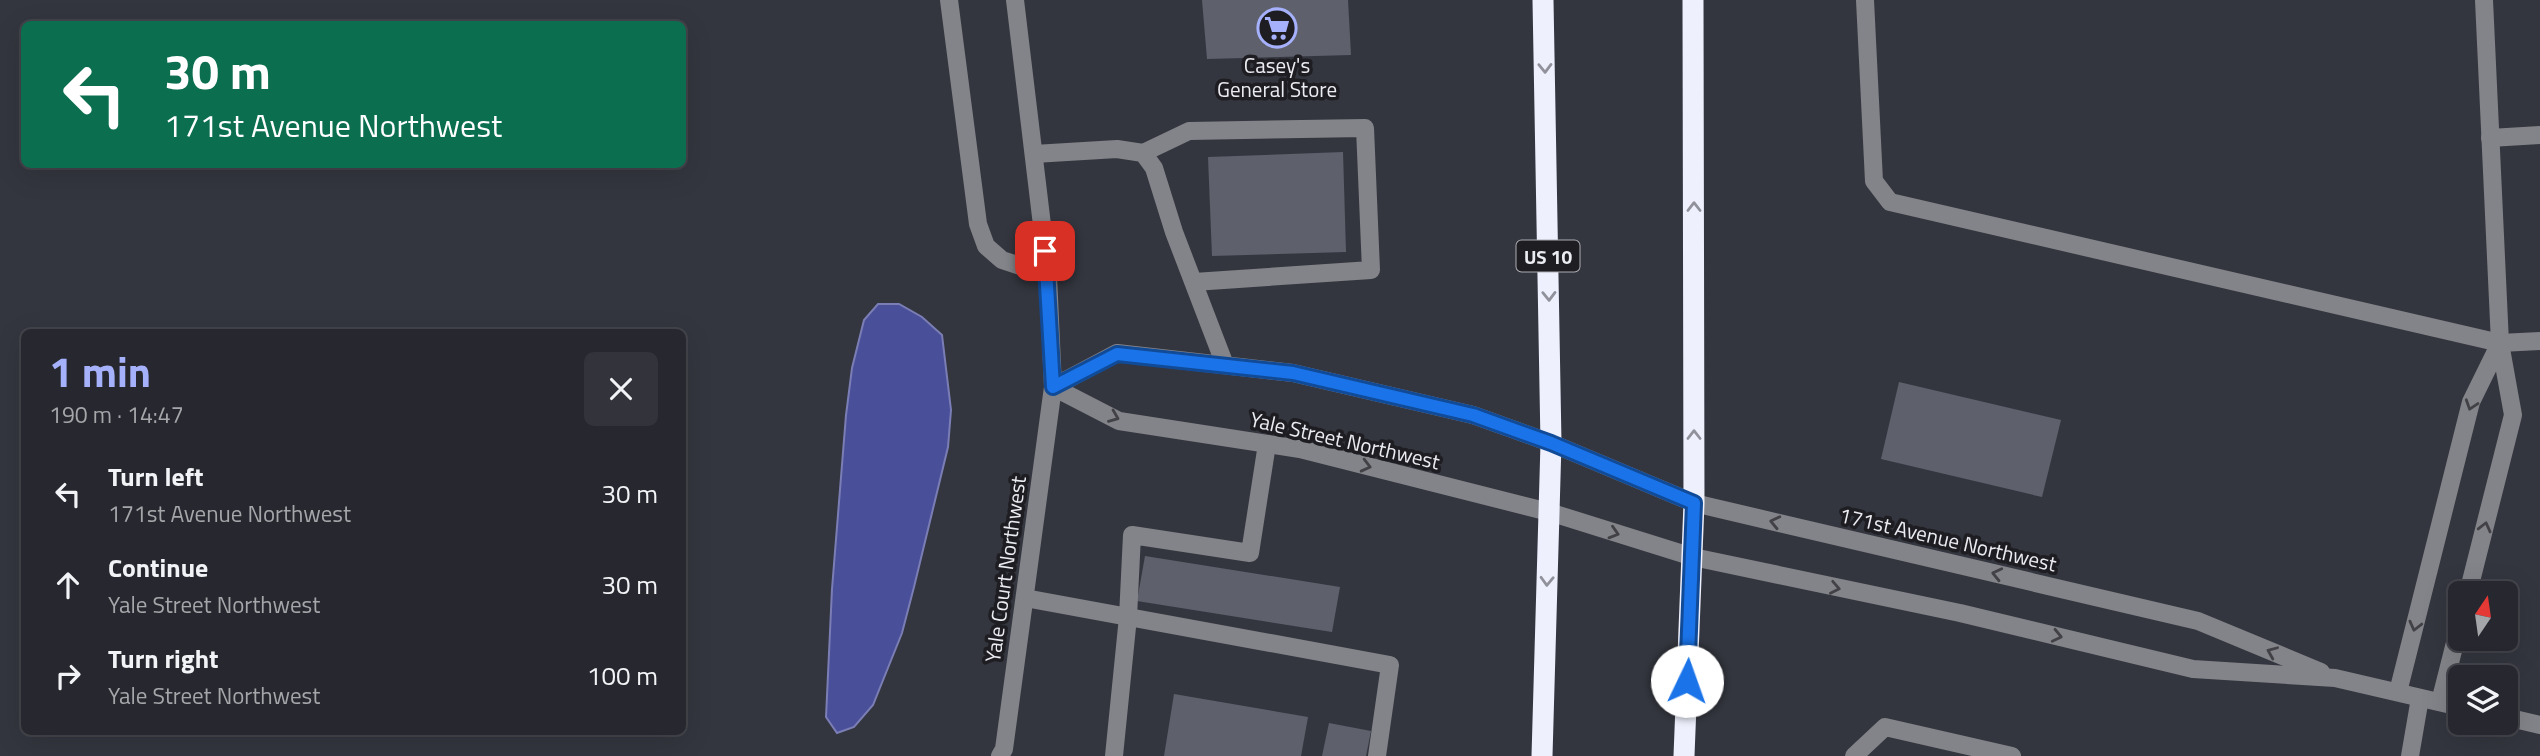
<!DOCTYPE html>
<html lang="en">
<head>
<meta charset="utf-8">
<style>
  :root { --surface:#27282f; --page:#33343b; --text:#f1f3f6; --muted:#a4a6aa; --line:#43444b; --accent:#a6b1fc }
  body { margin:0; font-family:"Titillium Web",sans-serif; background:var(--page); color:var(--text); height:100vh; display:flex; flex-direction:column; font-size:26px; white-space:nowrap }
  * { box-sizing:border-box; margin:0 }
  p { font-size:23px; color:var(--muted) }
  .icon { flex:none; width:38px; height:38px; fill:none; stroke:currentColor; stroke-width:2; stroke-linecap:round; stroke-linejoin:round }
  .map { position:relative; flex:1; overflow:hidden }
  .drawer { position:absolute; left:21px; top:329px; width:665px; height:406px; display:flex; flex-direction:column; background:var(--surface); border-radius:10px; box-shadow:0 7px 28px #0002,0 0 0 2px var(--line) }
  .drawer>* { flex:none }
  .banner { position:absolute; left:21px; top:21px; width:665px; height:147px; border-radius:10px; box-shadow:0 7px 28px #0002,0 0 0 2px var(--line); background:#0b6e4f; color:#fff; overflow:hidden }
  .needle { width:46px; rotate:13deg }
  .tools { position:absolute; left:2448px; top:581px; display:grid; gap:14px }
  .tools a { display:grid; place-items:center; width:70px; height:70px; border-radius:10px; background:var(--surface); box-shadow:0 7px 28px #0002,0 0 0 2px var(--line); font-size:35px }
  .pin { position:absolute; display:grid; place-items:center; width:60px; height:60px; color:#fff; margin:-30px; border-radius:14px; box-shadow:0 4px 10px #0006 }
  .me { position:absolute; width:77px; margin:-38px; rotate:3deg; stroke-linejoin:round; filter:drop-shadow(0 0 5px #0008) }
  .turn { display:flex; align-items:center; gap:24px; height:147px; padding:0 28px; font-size:32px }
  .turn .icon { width:91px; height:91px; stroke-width:2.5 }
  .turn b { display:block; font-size:49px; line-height:60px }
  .round { display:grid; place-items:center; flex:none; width:74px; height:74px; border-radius:10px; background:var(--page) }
  .overview { display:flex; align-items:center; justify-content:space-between; height:119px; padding:0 28px }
  h1 { font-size:42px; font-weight:700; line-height:52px; color:var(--accent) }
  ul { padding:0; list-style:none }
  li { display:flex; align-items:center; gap:21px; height:91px; padding:0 28px }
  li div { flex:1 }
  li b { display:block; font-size:26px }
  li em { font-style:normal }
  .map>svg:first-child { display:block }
  .water { fill:#4a4f9a; stroke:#7a7eb4; stroke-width:2 }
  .building { fill:#5e606b }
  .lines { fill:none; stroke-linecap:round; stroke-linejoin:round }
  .minor { stroke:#838489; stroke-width:18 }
  .highway { stroke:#eef0fd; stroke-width:21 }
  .oneway { stroke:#90919a }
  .oneway2 { stroke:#414146 }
  .route-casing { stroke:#114b97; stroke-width:18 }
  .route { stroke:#1a73e8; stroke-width:12 }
  .labels { text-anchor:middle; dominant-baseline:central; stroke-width:7; stroke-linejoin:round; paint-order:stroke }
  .shield { fill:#1d1d22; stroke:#adaeb4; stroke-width:2 }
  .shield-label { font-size:19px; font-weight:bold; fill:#ebecf2 }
  .poi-label { font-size:21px; fill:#ebecf2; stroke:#1d1d22 }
  .street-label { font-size:21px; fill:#ebecf2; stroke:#1d1d22 }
</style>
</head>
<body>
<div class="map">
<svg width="2540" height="756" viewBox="0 0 2540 756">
  <rect width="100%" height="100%" fill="#34363f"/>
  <path class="water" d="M878,304h21l23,13 20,18 9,75 -3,37 -34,140 -12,46 -29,72 -19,22 -17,6 -11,-16 6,-128 14,-174 6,-47 12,-48z"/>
  <g class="building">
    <path d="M1202,0h146l3,55 -144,4z"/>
    <path d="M1343,152l3,100 -134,4 -4,-99z"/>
    <path d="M1899,382l162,38 -19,77 -161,-38z"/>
    <path d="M1145,556l195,31 -8,45 -195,-31z"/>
    <path d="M1174,694l134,23 -7,39h-137z"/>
    <path d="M1329,723l42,8 -5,25h-44z"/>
  </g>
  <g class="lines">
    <g class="minor">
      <path d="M949,0l29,224 8,22 16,14 46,15"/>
      <path d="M1865,0l9,181 16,21 610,141 40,-2"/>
      <path d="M2490,138l50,-3"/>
      <path d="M1143,153l46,-22 176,-3 6,142 -177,12"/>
      <path d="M1034,154l83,-5 26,4 11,15 20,64 51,133"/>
      <path d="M1053,387l66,34 181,28 249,63 144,45 267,56 233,56 142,9 125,29"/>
      <path d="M1053,387l64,-34 176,20 180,42 78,28 143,60 504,118 123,51"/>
      <path d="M2468,593l45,-178 -13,-72 -16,-343"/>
      <path d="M1025,598l365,67 -13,91"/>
      <path d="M2398,692l73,-290 29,-59"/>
      <path d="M2440,702l20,-79"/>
      <path d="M2506,717l34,8"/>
      <path d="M1000,756l4,-7 49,-362 -5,-112 -33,-275"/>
      <path d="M1114,756l14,-139 4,-82 118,18 17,-109"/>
      <path d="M1854,756l31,-29 127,29"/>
      <path d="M2410,756l10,-58"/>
    </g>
    <g class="highway">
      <path d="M1542,756l9,-313 -8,-443"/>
      <path d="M1684,756l10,-253 -1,-503"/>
    </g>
  </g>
  <defs><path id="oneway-chevron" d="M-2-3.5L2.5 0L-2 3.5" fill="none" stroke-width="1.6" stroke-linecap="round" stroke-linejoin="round" transform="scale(1.75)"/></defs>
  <g class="oneway">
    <use href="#oneway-chevron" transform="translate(1545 68) rotate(89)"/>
    <use href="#oneway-chevron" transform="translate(1694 207) rotate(-90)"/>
    <use href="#oneway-chevron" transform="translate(1549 296) rotate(89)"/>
    <use href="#oneway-chevron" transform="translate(1694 435) rotate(-90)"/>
    <use href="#oneway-chevron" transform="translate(1547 581) rotate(92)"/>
  </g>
  <g class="oneway2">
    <use href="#oneway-chevron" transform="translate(2471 405) rotate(108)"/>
    <use href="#oneway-chevron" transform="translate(1114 417) rotate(22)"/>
    <use href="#oneway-chevron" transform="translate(1366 466) rotate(14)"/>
    <use href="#oneway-chevron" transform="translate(1775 522) rotate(-167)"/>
    <use href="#oneway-chevron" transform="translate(2485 527) rotate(-76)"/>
    <use href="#oneway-chevron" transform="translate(1614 533) rotate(17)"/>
    <use href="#oneway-chevron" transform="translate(1997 574) rotate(-167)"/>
    <use href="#oneway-chevron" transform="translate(1835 588) rotate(11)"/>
    <use href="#oneway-chevron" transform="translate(2415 626) rotate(104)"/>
    <use href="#oneway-chevron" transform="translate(2057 636) rotate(13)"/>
    <use href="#oneway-chevron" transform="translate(2272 652) rotate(-157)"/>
  </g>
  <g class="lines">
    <g class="route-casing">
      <path id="route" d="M1045,251l8,136 64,-33 176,19 180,42 78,28 143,60 -7,178"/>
    </g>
    <use href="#route" class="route"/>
  </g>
  <defs>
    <g id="supermarket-ring" transform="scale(2.0125)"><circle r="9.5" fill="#1d1d22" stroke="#a6b1fc" stroke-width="1.5"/><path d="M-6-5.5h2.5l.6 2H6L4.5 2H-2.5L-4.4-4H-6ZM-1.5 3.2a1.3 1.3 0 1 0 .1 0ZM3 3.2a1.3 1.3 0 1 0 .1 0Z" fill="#a6b1fc"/></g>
  </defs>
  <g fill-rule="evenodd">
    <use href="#supermarket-ring" x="1277" y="28"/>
  </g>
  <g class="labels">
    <rect class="shield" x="1516.5" y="240.5" width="63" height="31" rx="5"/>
    <g class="shield-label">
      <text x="1548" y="256">US 10</text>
    </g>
    <g class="poi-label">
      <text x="1277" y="65">Casey's<tspan x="1277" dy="24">General Store</tspan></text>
    </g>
    <g class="street-label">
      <text transform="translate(1345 440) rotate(13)">Yale Street Northwest</text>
      <text transform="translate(1948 539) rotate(13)">171st Avenue Northwest</text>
      <text transform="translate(1005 569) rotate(-82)">Yale Court Northwest</text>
    </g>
  </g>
</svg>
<div class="tools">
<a><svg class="needle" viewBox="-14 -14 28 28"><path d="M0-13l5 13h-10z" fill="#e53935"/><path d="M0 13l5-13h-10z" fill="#a4a6aa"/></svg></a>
<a><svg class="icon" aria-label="layers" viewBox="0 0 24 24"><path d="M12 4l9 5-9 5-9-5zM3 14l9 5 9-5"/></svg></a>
</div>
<div class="pin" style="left:1045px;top:251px;background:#d93025"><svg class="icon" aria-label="arrive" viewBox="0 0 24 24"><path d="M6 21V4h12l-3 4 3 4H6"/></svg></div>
<svg class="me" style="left:1687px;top:681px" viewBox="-20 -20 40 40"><circle r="19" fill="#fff"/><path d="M0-13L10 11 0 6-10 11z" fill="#1a73e8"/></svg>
<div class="banner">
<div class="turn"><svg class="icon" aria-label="left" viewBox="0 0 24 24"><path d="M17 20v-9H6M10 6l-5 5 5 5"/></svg><div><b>30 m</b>171st Avenue Northwest</div></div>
</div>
<section class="drawer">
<div class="overview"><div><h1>1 min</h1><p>190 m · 14:47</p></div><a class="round"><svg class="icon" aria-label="close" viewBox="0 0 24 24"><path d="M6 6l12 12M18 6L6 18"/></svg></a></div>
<ul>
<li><svg class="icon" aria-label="left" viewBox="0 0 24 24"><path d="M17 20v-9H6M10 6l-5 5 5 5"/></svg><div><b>Turn left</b><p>171st Avenue Northwest</p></div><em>30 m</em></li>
<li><svg class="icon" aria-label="ahead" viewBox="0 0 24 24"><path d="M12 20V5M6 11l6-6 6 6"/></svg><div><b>Continue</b><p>Yale Street Northwest</p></div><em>30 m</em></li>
<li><svg class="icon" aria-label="right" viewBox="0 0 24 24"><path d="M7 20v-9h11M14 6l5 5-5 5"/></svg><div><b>Turn right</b><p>Yale Street Northwest</p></div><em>100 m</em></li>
</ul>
</section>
</div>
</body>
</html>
